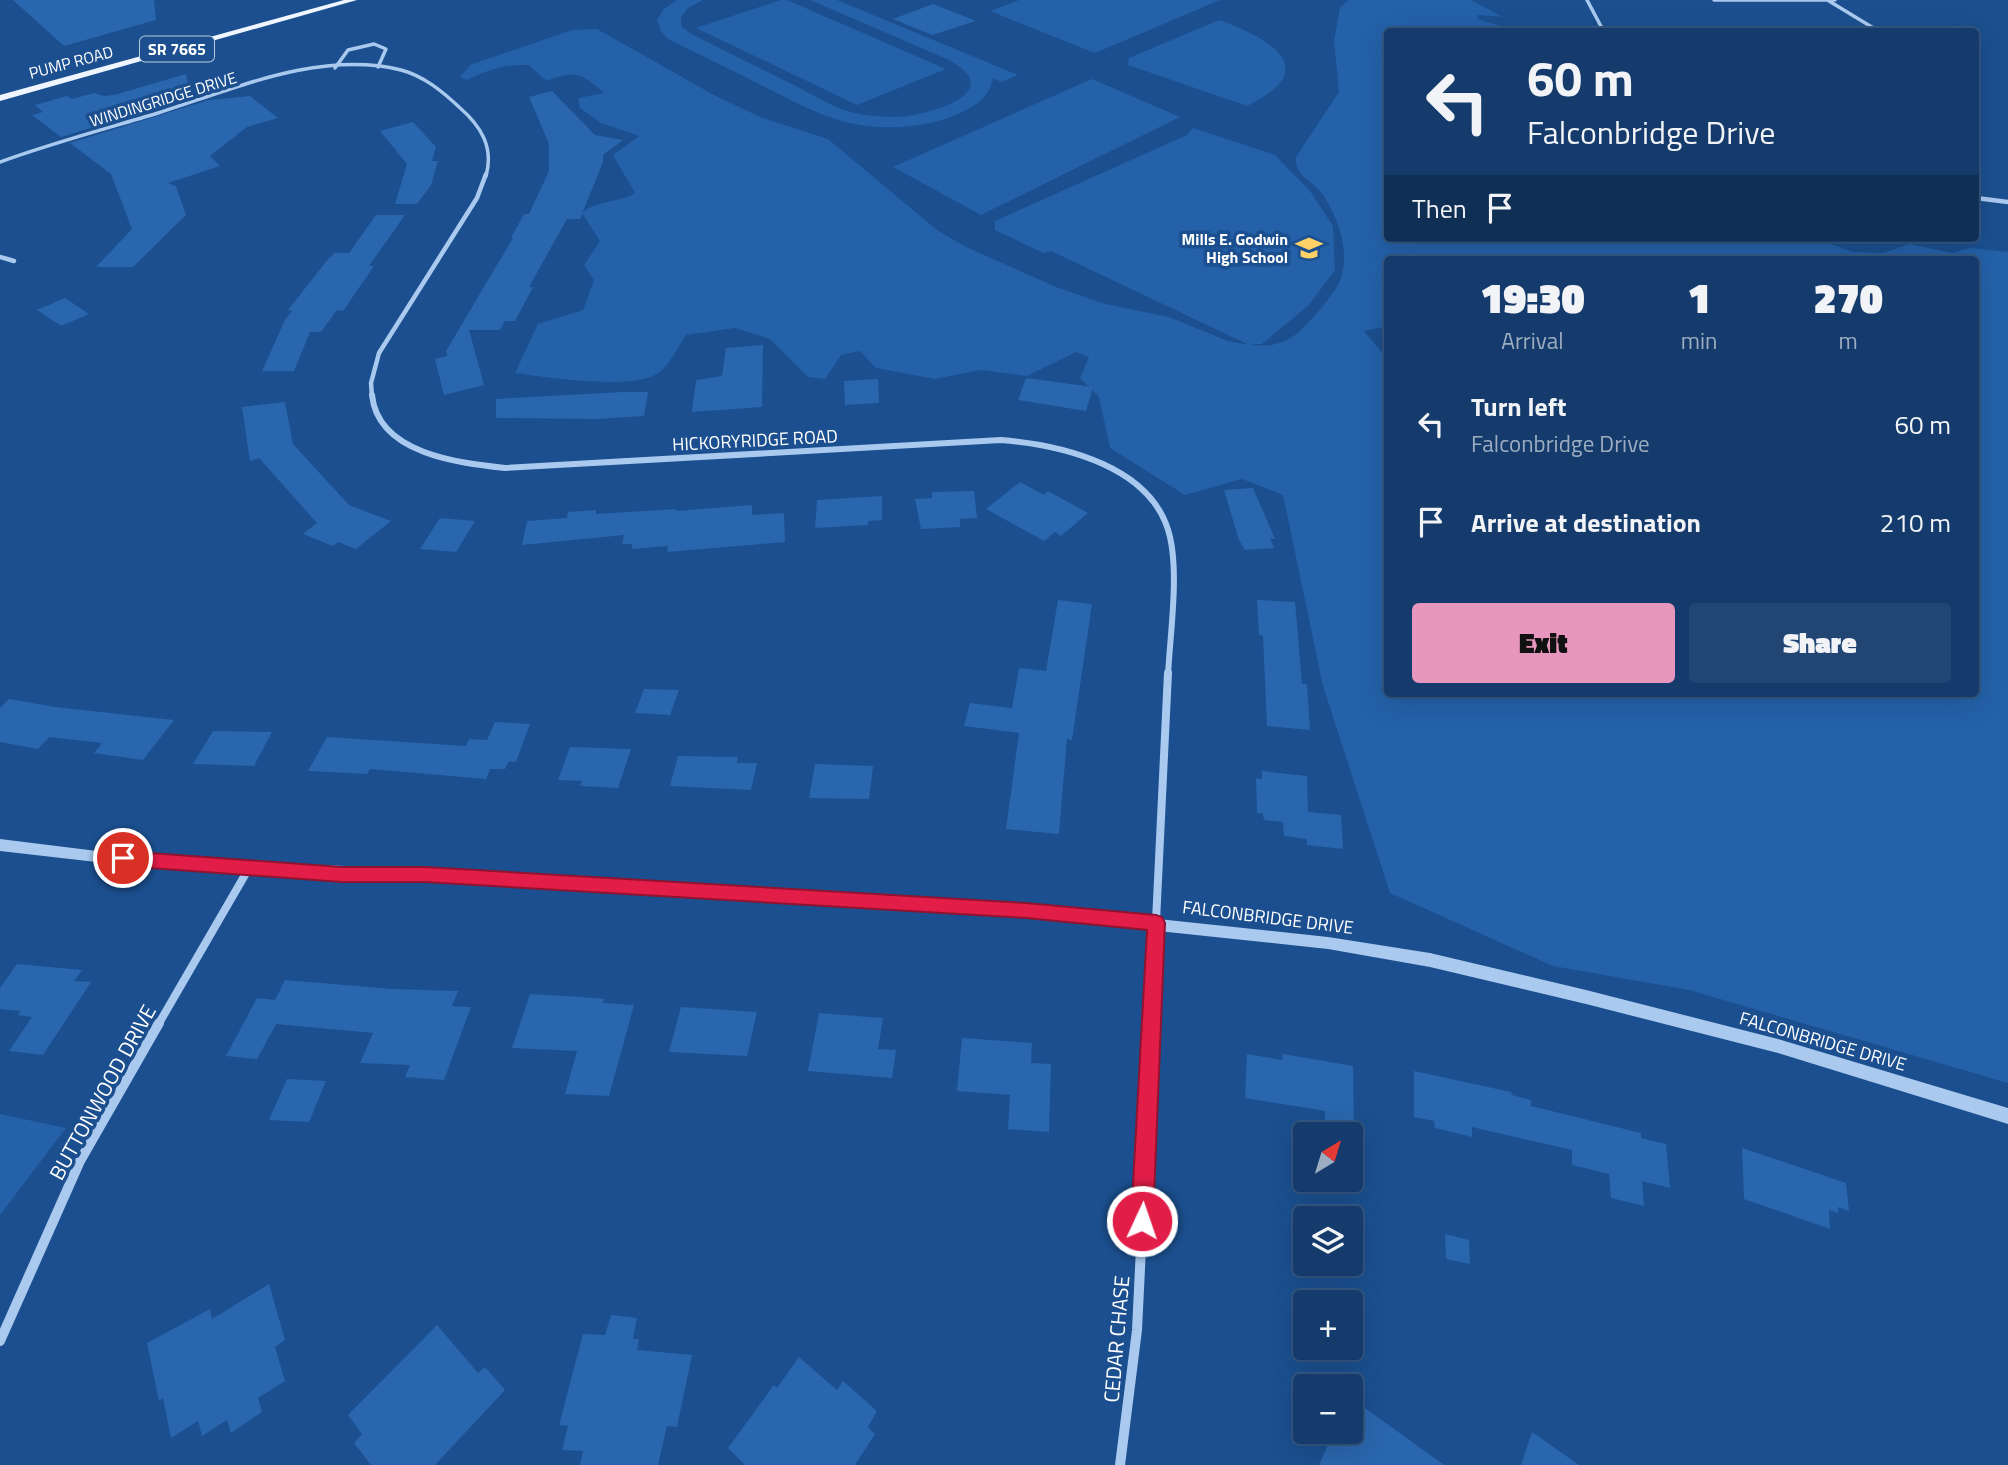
<!DOCTYPE html>
<html lang="en">
<head>
<meta charset="utf-8">
<style>
  :root { --surface:#143b6b; --page:#214673; --text:#f1f3f6; --muted:#9dadc1; --line:#33557e; --accent:#e797bd }
  body { margin:0; font-family:"Titillium Web",sans-serif; background:var(--page); color:var(--text); height:100vh; display:flex; flex-direction:column; font-size:26px; white-space:nowrap }
  * { box-sizing:border-box; margin:0 }
  p { font-size:23px; color:var(--muted) }
  .icon { flex:none; width:38px; height:38px; fill:none; stroke:currentColor; stroke-width:2; stroke-linecap:round; stroke-linejoin:round }
  .map { position:relative; flex:1; overflow:hidden }
  .panel { position:absolute; left:1384px; top:256px; width:595px; height:441px; display:flex; flex-direction:column; background:var(--surface); border-radius:7px; box-shadow:0 7px 28px #0002,0 0 0 2px var(--line) }
  .panel>* { flex:none }
  .banner { position:absolute; left:1384px; top:28px; width:595px; height:214px; border-radius:7px; box-shadow:0 7px 28px #0002,0 0 0 2px var(--line); background:#143b6b; color:var(--text); overflow:hidden }
  .needle { width:46px; rotate:38deg }
  .tools { position:absolute; left:1293px; top:1122px; display:grid; gap:14px }
  .tools a { display:grid; place-items:center; width:70px; height:70px; border-radius:7px; background:var(--surface); box-shadow:0 7px 28px #0002,0 0 0 2px var(--line); font-size:35px }
  .pin { position:absolute; display:grid; place-items:center; width:60px; height:60px; color:#fff; margin:-30px; border:4px solid #fff; border-radius:50%; box-shadow:0 2px 7px #0007 }
  .me { position:absolute; width:77px; margin:-38px; rotate:3deg; stroke-linejoin:round; filter:drop-shadow(0 0 5px #0008) }
  .turn { display:flex; align-items:center; gap:24px; height:147px; padding:0 28px; font-size:32px }
  .turn .icon { width:91px; height:91px; stroke-width:2.5 }
  .turn b { display:block; font-size:49px; line-height:60px }
  .then { display:flex; align-items:center; height:66px; padding:0 28px; background:#0003; gap:14px; font-size:26px }
  .eta { display:flex; justify-content:space-evenly; align-items:center; height:119px; text-align:center }
  .eta b { font-size:42px; font-weight:800; line-height:49px }
  .cta { display:flex; gap:14px; margin-top:auto; padding:14px 28px }
  .cta a { flex:1; height:80px; border-radius:7px; background:var(--accent); color:#111; font-size:28px; font-weight:800; line-height:80px; text-align:center }
  .cta a+a { background:var(--page); color:var(--text) }
  ul { padding:0; list-style:none }
  li { display:flex; align-items:center; gap:21px; height:98px; padding:0 28px }
  li div { flex:1 }
  li b { display:block; font-size:26px }
  li em { font-style:normal }
  .map>svg:first-child { display:block }
  .green { fill:#2461a8; fill-rule:evenodd }
  .building { fill:#2a66ad }
  .lines { fill:none; stroke-linecap:round; stroke-linejoin:round }
  .minor-far4 { stroke:#a9c9ee; stroke-width:3.5 }
  .minor-far3 { stroke:#a9c9ee; stroke-width:4.5 }
  .minor-far2 { stroke:#a9c9ee; stroke-width:6 }
  .minor-far1 { stroke:#a9c9ee; stroke-width:8 }
  .minor { stroke:#a9c9ee; stroke-width:10 }
  .tertiary { fill:#a9c9ee; fill-rule:evenodd }
  .primary { fill:#f0f6ff; fill-rule:evenodd }
  .route { fill:#e11d48; stroke:#92132f; stroke-width:2 }
  .labels { text-anchor:middle; dominant-baseline:central; stroke-width:7; stroke-linejoin:round; paint-order:stroke }
  .shield { fill:#1b4f8f; stroke:#bbcadd; stroke-width:2 }
  .shield-label { font-size:16px; font-weight:bold; fill:#fff }
  .far-street-label { font-size:16px; fill:#fff; stroke:#1b4f8f }
  .far-poi-label { font-size:16px; font-weight:bold; fill:#fff; stroke:#1b4f8f; text-anchor:end }
  .street-label { font-size:18px; fill:#fff; stroke:#1b4f8f }
  .near-street-label { font-size:21px; fill:#fff; stroke:#1b4f8f }
</style>
</head>
<body>
<div class="map">
<svg width="2008" height="1465" viewBox="0 0 2008 1465">
  <rect width="100%" height="100%" fill="#1b4f8f"/>
  <g class="green">
    <path d="M677,0h26l-15,8 -7,9v9l9,7c35,18 71,36 106,53 17,9 35,20 54,26 15,4 33,5 48,5 31,-2 111,-24 51,-57l-139,-60h27l181,75 -17,7 -8,-4c-4,22 -21,30 -40,38 -32,13 -77,15 -111,5 -26,-7 -49,-20 -73,-32 -33,-17 -67,-33 -101,-50l-7,-8 -4,-11 7,-11z"/>
    <path d="M781,0h6l159,69 -89,36 -161,-77z"/>
    <path d="M1019,0h201l-125,53 -105,-42z"/>
    <path d="M1349,0h122l32,17 -25,-2v4l37,12 -127,1v206h425l40,14 30,1 26,-9 44,9 16,-5 39,4v831l-319,-93 -136,-24 -163,-73 -67,-207 -40,-191 -41,-16 -57,16 -75,-47 -11,-51 -19,-19 9,-21 -13,-5 -49,24 -46,-6 -46,9 -59,-11 -16,-17 -19,4 -16,24 -17,-2 -38,-38 -35,-11 -49,7c-8,12 -15,27 -25,36 -22,21 -116,6 -146,2l23,-49 45,-14 11,-30 -10,-15 16,-24 -18,-28c14,-13 37,-10 53,-20l-22,-38 26,-19 -38,-13 -21,-15 -2,-10 26,-5c-24,-21 -28,-23 -58,-12l-17,-16c-24,-1 -42,5 -62,15l-7,-3 10,-12 102,-35 25,-1 117,66 46,22 68,22 109,91 29,17 90,40 49,17 64,13 59,24 21,4 -198,-94 -8,2 -48,-23v-9l192,-86 6,-7 82,27 35,36 23,35 2,44 -26,35 -47,39h-10c16,5 37,-2 49,-14 11,-11 35,-37 40,-52 9,-27 -3,-60 -18,-83 -9,-14 -29,-18 -27,-38l43,-65 -5,-51 6,-34zM1388,259h588v174l4,5c-3,17 -5,34 -4,51 1,14 7,26 0,39v165h-588v-333l-24,-29 24,-5z"/>
    <path d="M1219,20c51,18 105,49 28,86l-119,-41 1,-7z"/>
    <path d="M1092,79l88,38 -199,98 -88,-48z"/>
    <path d="M0,1114l66,14 -66,87z"/>
  </g>
  <g class="building">
    <path d="M13,0h141l2,20 -92,26z"/>
    <path d="M933,4l43,17 -44,14 -39,-16z"/>
    <path d="M186,74l5,23 -130,40 -29,-22 11,-3 -8,-7 32,-9 5,3 22,-6 10,3 10,-1z"/>
    <path d="M552,91l43,44 28,5 -20,15v7l-23,57h-13l-38,68h4l-18,34h-10l-5,9h-31l15,55 -40,10 -9,-36 12,-3 -1,-5 67,-113h-2l13,-24h5l20,-43v-27l-20,-47z"/>
    <path d="M250,96l28,22 -31,9 -37,29 10,10 -52,17 8,3 10,29 -53,52h-37l36,-38 -21,-55 -41,-31 139,-43z"/>
    <path d="M413,122l23,25 -4,14h6l-7,24 -14,19h-22l12,-40 -27,-33z"/>
    <path d="M376,215h29l-36,51h5l-31,45 -6,-1 -16,22h-11l-16,39h-32l23,-51 7,-9 -4,-1 40,-51 7,-6h14z"/>
    <path d="M65,298l24,16 -28,12 -24,-16z"/>
    <path d="M763,345l-1,62 -70,5 4,-32 26,-4 4,-28z"/>
    <path d="M1026,378l67,9 -7,24 -68,-11z"/>
    <path d="M878,379l1,24 -34,2 -1,-24z"/>
    <path d="M623,392h25l-4,24 -46,3 -102,-1v-19z"/>
    <path d="M285,402l8,42 56,61 42,16 -35,28 -18,-7 -5,4 -30,-12 14,-11 -58,-65 -9,3 -8,-54z"/>
    <path d="M1020,482l24,13 4,-4 40,22 -27,23 -6,-4 -11,9 -58,-32z"/>
    <path d="M1253,488l22,51h-5l4,9 -29,2 -6,-10 -15,-50z"/>
    <path d="M974,491l3,27 -17,1v8l-39,2 -6,-30 17,-1v-6z"/>
    <path d="M882,496v24l-14,1v4l-53,3 2,-28z"/>
    <path d="M752,505v10l32,-2 1,29 -118,10 1,-6 -36,3v-5h-10l2,-9 -102,10 5,-24 40,-3 1,-6 28,-2v4l81,-5 -1,2z"/>
    <path d="M440,518l35,3 -19,31 -36,-3z"/>
    <path d="M1058,600l34,4 -20,136 -5,-1 -8,95 -53,-5 13,-96 -55,-7 6,-23 42,5 7,-40 27,3z"/>
    <path d="M1257,600l38,2 7,82h5l3,46 -43,-4 -4,-90 -4,-1z"/>
    <path d="M644,689l35,1 -9,25 -35,-2z"/>
    <path d="M9,699l46,8 119,13 -31,40 -49,-7 8,-10 -53,-6 -11,12 -38,-7v-34z"/>
    <path d="M495,722l35,2 -14,38 -7,-1 -4,8h-15l-4,10 -116,-10 -3,5 -59,-3 19,-34 139,9 3,-7 18,1z"/>
    <path d="M213,731l59,1 -18,34 -61,-2z"/>
    <path d="M570,747l61,2 -13,39 -38,-2 2,-5 -24,-1z"/>
    <path d="M678,756l60,1 -1,6h20l-6,27 -81,-4z"/>
    <path d="M815,764l58,2 -4,33 -60,-1z"/>
    <path d="M1262,771l45,5 1,36 33,3 2,34 -36,-4v-6l-23,-3 -1,-14 -19,-2 -1,-6 -6,-1 -1,-35 6,1z"/>
    <path d="M17,964l65,6 -8,11 17,1 -48,73 -34,-4 23,-34 -14,-2 3,-4 -21,-2v-21z"/>
    <path d="M285,980l107,9 66,2 -6,15 19,1 -27,73 -39,-3 5,-12 -50,-2 13,-30 -97,-9 -19,35 -31,-3 31,-58 18,2z"/>
    <path d="M530,994l51,3 23,2 -1,4 31,2 -25,91 -44,-2 12,-43 -65,-3z"/>
    <path d="M681,1007l76,5 -10,44 -78,-4z"/>
    <path d="M819,1013l64,5 -5,31 18,1 -4,28 -84,-7z"/>
    <path d="M962,1038l70,5 -1,20 20,1 -2,68 -41,-3 2,-34 -53,-4z"/>
    <path d="M1247,1054l35,6 1,-6 70,12 1,68h-29v-23l-80,-13z"/>
    <path d="M1414,1071l97,21 1,3 19,5v6l110,27v5l25,6 4,44 -28,-7 2,25 -33,-8 -2,-24 -37,-9v-15l-100,-23v10l-37,-9 -1,-7 -20,-4z"/>
    <path d="M287,1079l39,2 -17,41 -40,-2z"/>
    <path d="M1742,1148l104,35 3,28 -11,-4v6l-9,-3 1,19 -86,-30z"/>
    <path d="M1445,1234l24,6 1,24 -24,-5z"/>
    <path d="M269,1284l16,56 -10,7 10,34 -27,17 4,14 -31,21 -4,-13 -25,16 -4,-15 -27,17 -8,-40 -4,3 -12,-58 63,-34 2,10z"/>
    <path d="M611,1315l26,3 -4,21h6l-2,11 55,5 -15,72 -10,-1 -9,39h-78l3,-14 -21,-1 6,-24 -9,-1 24,-91 22,1z"/>
    <path d="M437,1325l41,48 7,-6 20,23 -70,75h-64l-17,-22 8,-9 -14,-19z"/>
    <path d="M799,1357l38,33 6,-9 34,30 -9,16 7,7 -20,31h-110l-17,-17 46,-63 3,3z"/>
    <path d="M1351,1398l93,67h-125l15,-33h17z"/>
    <path d="M1532,1432l47,33h-58z"/>
  </g>
  <g class="lines">
    <g class="minor-far4">
      <path d="M1587,0l17,32"/>
      <path d="M1714,0h121"/>
      <path d="M1829,1l51,31"/>
      <path d="M335,68l13,-18 26,-6 12,5 -8,18"/>
      <path d="M0,162c52,-19 105,-33 158,-49 76,-24 162,-63 243,-43 23,6 42,22 58,37 22,19 35,40 27,69"/>
    </g>
    <g class="minor-far3">
      <path d="M1976,198l32,4"/>
      <path d="M0,257l14,4"/>
      <path d="M372,397l-1,-14 8,-30 98,-155 9,-24"/>
    </g>
    <path class="minor-far2" d="M372,395c6,59 87,68 133,73l496,-28c61,5 153,26 169,97 9,38 0,98 -2,138"/>
    <g class="minor-far1">
      <path d="M158,1025l91,-157"/>
      <path d="M1151,1025l17,-352"/>
    </g>
    <g class="minor">
      <path d="M0,1341l80,-180 79,-138"/>
      <path d="M1120,1465l17,-135 15,-307"/>
    </g>
    <path class="tertiary" d="M0,839l105,13 107,9 212,8 601,36 303,32 102,16 156,37 192,49 230,69v16l-230,-71 -192,-49 -156,-37 -102,-18 -303,-32 -601,-36 -212,-9 -107,-9 -105,-12z"/>
    <path class="primary" d="M344,0h13l-357,101v-6z"/>
  </g>
  <path class="route" d="M123,851l219,16h83l601,36 130,12 6,2 3,6 -12,298 -3,8 -8,3 -8,-3 -3,-8 16,-291 -121,-12 -601,-36h-83l-219,-16 -6,-2 -2,-6 2,-5z"/>
  <defs>
    <g id="school-bare" transform="scale(2.1)"><path d="M0-5L7-2L0 1L-7-2ZM-4 1L0 2.5L4 1V4Q0 6-4 4Z" fill="#ffd166" stroke="#1b4f8f" stroke-width="2.5" paint-order="stroke"/></g>
  </defs>
  <g fill-rule="evenodd">
    <use href="#school-bare" x="1309" y="248"/>
  </g>
  <g class="labels">
    <rect class="shield" x="140" y="36.5" width="74" height="25" rx="5"/>
    <g class="shield-label">
      <text x="177" y="49">SR 7665</text>
    </g>
    <g class="far-street-label">
      <text transform="translate(71 62) rotate(-15)">PUMP ROAD</text>
      <text transform="translate(163 99) rotate(-17)">WINDINGRIDGE DRIVE</text>
    </g>
    <g class="far-poi-label">
      <text x="1288" y="239">Mills E. Godwin<tspan x="1288" dy="18">High School</tspan></text>
    </g>
    <g class="street-label">
      <text transform="translate(755 440) rotate(-3)">HICKORYRIDGE ROAD</text>
      <text transform="translate(1268 917) rotate(7)">FALCONBRIDGE DRIVE</text>
      <text transform="translate(1823 1041) rotate(16)">FALCONBRIDGE DRIVE</text>
    </g>
    <g class="near-street-label">
      <text transform="translate(102 1092) rotate(-61)">BUTTONWOOD DRIVE</text>
      <text transform="translate(1116 1339) rotate(-85)">CEDAR CHASE</text>
    </g>
  </g>
</svg>
<div class="tools">
<a><svg class="needle" viewBox="-14 -14 28 28"><path d="M0-13l5 13h-10z" fill="#e53935"/><path d="M0 13l5-13h-10z" fill="#9dadc1"/></svg></a>
<a><svg class="icon" aria-label="layers" viewBox="0 0 24 24"><path d="M12 4l9 5-9 5-9-5zM3 14l9 5 9-5"/></svg></a>
<a>+</a>
<a>−</a>
</div>
<div class="pin" style="left:123px;top:858px;background:#d93025"><svg class="icon" aria-label="arrive" viewBox="0 0 24 24"><path d="M6 21V4h12l-3 4 3 4H6"/></svg></div>
<svg class="me" style="left:1142px;top:1221px" viewBox="-20 -20 40 40"><circle r="17" fill="#e11d48" stroke="#fff" stroke-width="3"/><path d="M0-11L8 9 0 5-8 9z" fill="#fff"/></svg>
<div class="banner">
<div class="turn"><svg class="icon" aria-label="left" viewBox="0 0 24 24"><path d="M17 20v-9H6M10 6l-5 5 5 5"/></svg><div><b>60 m</b>Falconbridge Drive</div></div>
<div class="then">Then<svg class="icon" aria-label="arrive" viewBox="0 0 24 24"><path d="M6 21V4h12l-3 4 3 4H6"/></svg></div>
</div>
<section class="panel">
<div class="eta">
<div><b>19:30</b><p>Arrival</p></div>
<div><b>1</b><p>min</p></div>
<div><b>270</b><p>m</p></div>
</div>
<ul>
<li><svg class="icon" aria-label="left" viewBox="0 0 24 24"><path d="M17 20v-9H6M10 6l-5 5 5 5"/></svg><div><b>Turn left</b><p>Falconbridge Drive</p></div><em>60 m</em></li>
<li><svg class="icon" aria-label="arrive" viewBox="0 0 24 24"><path d="M6 21V4h12l-3 4 3 4H6"/></svg><div><b>Arrive at destination</b></div><em>210 m</em></li>
</ul>
<div class="cta"><a>Exit</a><a>Share</a></div>
</section>
</div>
</body>
</html>
